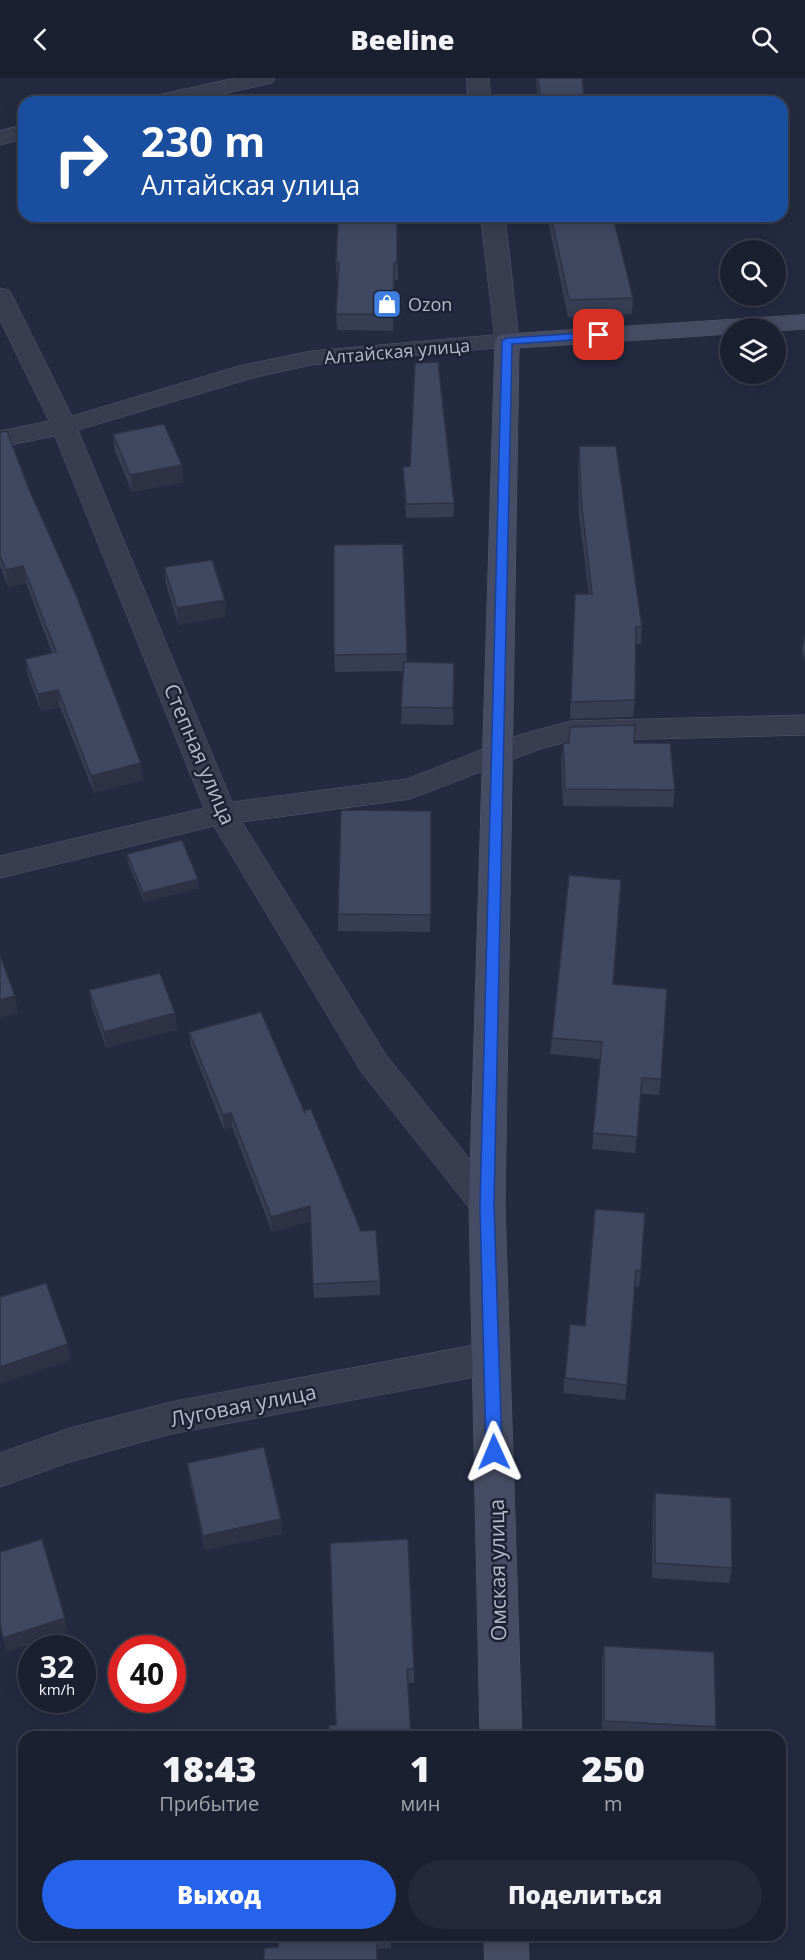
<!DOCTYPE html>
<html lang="ru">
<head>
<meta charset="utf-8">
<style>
  :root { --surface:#1b2031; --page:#242839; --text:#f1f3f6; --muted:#a0a3ab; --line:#393e4d; --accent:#2563eb }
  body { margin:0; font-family:"Open Sans",sans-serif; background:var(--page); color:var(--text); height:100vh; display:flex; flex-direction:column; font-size:22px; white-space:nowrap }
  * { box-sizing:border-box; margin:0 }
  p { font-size:20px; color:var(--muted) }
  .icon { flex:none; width:33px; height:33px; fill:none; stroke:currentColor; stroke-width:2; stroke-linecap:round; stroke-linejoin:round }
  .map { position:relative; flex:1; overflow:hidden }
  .details { position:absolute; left:18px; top:1653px; width:768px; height:210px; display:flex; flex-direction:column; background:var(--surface); border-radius:18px; box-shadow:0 3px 15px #0003,0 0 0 2px var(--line) }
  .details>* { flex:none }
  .hud { position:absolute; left:18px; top:18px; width:770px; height:126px; border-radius:18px; box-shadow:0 3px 15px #0003,0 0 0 2px var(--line); background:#1a4fa0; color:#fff; overflow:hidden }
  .tools { position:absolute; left:720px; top:162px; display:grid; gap:12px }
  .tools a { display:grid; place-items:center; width:66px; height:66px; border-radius:50%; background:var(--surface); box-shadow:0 3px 15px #0003,0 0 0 2px var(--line); font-size:30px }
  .speed { position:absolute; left:18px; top:1557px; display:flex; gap:12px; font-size:30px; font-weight:700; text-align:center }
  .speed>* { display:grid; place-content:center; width:78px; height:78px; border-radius:50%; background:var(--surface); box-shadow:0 3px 15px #0003,0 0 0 2px var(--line); line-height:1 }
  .speed small { font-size:15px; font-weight:400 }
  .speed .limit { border:9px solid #d22; background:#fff; color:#111 }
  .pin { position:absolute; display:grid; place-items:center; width:51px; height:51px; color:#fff; margin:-26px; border-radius:12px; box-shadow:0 3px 9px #0006 }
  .me { position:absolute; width:66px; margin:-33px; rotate:359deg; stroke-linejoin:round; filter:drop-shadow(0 0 4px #0008) }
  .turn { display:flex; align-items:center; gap:21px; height:126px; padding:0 24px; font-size:27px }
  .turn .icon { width:78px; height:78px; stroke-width:2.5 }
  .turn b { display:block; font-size:42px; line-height:51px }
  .eta { display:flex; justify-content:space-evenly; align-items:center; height:102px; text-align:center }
  .eta b { font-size:36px; font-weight:800; line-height:42px }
  .primary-button { display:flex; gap:12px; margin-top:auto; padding:12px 24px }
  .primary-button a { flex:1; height:69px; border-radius:36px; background:var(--accent); color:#fff; font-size:24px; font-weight:800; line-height:69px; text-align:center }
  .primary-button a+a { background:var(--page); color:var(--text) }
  header { display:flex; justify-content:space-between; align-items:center; height:78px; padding:0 24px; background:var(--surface); font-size:27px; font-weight:800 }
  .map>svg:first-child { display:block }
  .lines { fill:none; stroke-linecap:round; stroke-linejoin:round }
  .street-casing { stroke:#53596b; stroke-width:1 }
  .secondary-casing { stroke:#53596b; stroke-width:1 }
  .street { fill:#383e50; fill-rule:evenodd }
  .secondary { fill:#464c63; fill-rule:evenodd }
  .wall { fill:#373d53 }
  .shaded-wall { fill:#2d3244 }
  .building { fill:#404761; stroke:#2d3244; stroke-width:1.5 }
  .route { fill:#2563eb; stroke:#184099; stroke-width:1.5 }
  .labels { text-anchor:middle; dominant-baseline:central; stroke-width:5; stroke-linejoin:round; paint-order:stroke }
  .far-poi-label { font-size:18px; fill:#b4b9cb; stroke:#1d2335; text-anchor:start }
  .far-street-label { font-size:18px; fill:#b4b9cb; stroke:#1d2335 }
  .street-label { font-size:21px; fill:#b4b9cb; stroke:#1d2335 }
</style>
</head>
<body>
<header><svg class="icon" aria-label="back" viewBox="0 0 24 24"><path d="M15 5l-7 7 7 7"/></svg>Beeline<svg class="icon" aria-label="search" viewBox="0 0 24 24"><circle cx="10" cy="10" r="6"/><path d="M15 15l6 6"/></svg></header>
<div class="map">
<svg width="805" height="1882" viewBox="0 0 805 1882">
  <rect width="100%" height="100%" fill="#242b41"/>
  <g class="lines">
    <g class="street-casing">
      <g id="street">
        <path d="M236,0h39l-3,5 -85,19h-40l3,-5z"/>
        <path d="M467,0h22l2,24h-22z"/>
        <path d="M24,47v14l-24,6v-14z"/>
        <path d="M481,138h24l14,125 -3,5 -205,19 -55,12 -178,53 154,372 175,-23 112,-44 52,-14 234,-6v20l-234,6 -31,8 -130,50 -168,23 144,233 113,140 6,10 -6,10 -12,4 -12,-4 -113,-142 -148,-247 -214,52v-22l204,-48 -149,-372 -55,11v-16l49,-10 -49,-101v-32l9,2 3,5 60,121 167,-50 72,-15 183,-16z"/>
        <path d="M491,1264l13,5 6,11 -6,11 -13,5 -320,60 -101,28 -70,25v-34l70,-25 101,-26z"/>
      </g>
    </g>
    <g class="secondary-casing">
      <g id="secondary">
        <path d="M805,237v14l-29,2v-3h-46v6l-211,14 -14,857 17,532h-42l-11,-532 26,-864 3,-5 9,-2z"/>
        <path d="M484,1857h44l1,25h-44z"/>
      </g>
    </g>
    <use href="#street" class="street"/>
    <use href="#secondary" class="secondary"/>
  </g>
  <g class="wall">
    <path d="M536,0h46l3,24h-47z"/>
    <path d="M397,138l1,64h-4l-1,51 -56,-1 -1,-16 2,-34h-1l-1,-17z"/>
    <path d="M547,138h66l20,82 -1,16 -64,3z"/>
    <path d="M0,354l29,57 114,291 -49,13 -34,-86 -19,4 -13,-35 -3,-17 27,-6 -26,-70 -18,4 -8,-21z"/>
    <path d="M113,356l71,48 -52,10 -17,-41z"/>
    <path d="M579,368l63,181 -1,17h-5l-1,56 -2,17 -63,2 5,-125h14l-10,-79 -1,-52z"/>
    <path d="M403,389l51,36 -1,14 -47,1z"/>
    <path d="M403,466l4,118 47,1 -1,62 -52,-1 2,-53 -68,1 -1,-17z"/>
    <path d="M164,489l62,50 -48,8 -12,-41z"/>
    <path d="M805,556v27l-3,-10z"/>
    <path d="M570,649l64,16 41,47 -2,17 -110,-1 -2,-46 2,-17h6z"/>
    <path d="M431,733l-1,121 -92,-1v-17z"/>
    <path d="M127,776l72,34 -55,14 -16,-39z"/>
    <path d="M613,906l48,95 -2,16 -18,-1 -6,59 -43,-4 9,-90 -51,-5 2,-16z"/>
    <path d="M89,912l86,23 2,17 -71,18 -14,-41z"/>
    <path d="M189,954l191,249v14l-66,3 -4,-77 -38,11 -40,-105 -8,3 -33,-84z"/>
    <path d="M595,1131l46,62 -2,16 -4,-1 -8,99 -2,15 -62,-7 7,-69 15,2z"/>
    <path d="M187,1385l94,56 1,15 -77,16 -16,-72z"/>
    <path d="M655,1415l77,75 -3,15 -77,-5 1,-70z"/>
    <path d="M330,1465l84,126v14h-6l-72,42z"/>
    <path d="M604,1568l112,81 -2,10h-68l-44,-2v-75z"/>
    <path d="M391,1857v13l-14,1 -99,-2z"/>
  </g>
  <g class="shaded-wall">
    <path d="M182,387l2,17 -52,10 -2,-17z"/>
    <path d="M23,488l3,17 -18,4 -2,-17z"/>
    <path d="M225,522l1,17 -48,8 -1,-17z"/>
    <path d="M58,612l2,17 -19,4 -3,-17z"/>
    <path d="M141,685l2,17 -49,13 -3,-17z"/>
    <path d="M198,801l1,9 -55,14 -1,-9z"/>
    <path d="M15,918l3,17 -18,5v-18z"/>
    <path d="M175,935l2,17 -71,18 -2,-16z"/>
    <path d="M231,1035l1,14 -8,3 -1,-15z"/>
    <path d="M310,1128v15l-38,11 -1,-15z"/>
    <path d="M68,1266l3,16 -71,24v-17z"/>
    <path d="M281,1441l1,15 -77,16 -2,-14z"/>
    <path d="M65,1540l3,14 -61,20 -4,-14z"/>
  </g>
  <g class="building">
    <path d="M538,0h44l3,24h-44z"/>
    <path d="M338,138h59v47h-3l-1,51h-57l3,-51h-3z"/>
    <path d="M551,138h62l20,82 -64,2z"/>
    <path d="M438,284l16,141 -48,1 -3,-37 7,-1 5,-103z"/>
    <path d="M164,346l18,41 -52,10 -17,-41z"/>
    <path d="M7,353l22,58 48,108 64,166 -50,13 -33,-86 -20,4 -13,-35 31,-7 -33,-86 -17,4 -6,-14v-124z"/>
    <path d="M579,368h37l26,181h-6l-1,73 -64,2 4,-108h17l-11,-95z"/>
    <path d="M403,466l4,110 -73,1v-110z"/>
    <path d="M212,482l13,40 -48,8 -13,-41z"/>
    <path d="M404,584l50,1 -1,45 -52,-1z"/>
    <path d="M635,647l-1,18h36l5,47 -110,-1 -2,-46h6l1,-16z"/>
    <path d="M341,732l90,1v104l-93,-1z"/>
    <path d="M182,762l16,39 -55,14 -16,-39z"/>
    <path d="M569,797l52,5 -8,104 54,5 -6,90 -19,-1 -5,59 -44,-4 9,-91 -50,-4z"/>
    <path d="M0,877l15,41 -15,4z"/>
    <path d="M160,895l15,40 -71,19 -15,-42z"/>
    <path d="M261,934l44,101v-3l6,-1 50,122 15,-1 4,51 -67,3 -3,-78 -39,11 -40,-104 -8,2 -34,-83z"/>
    <path d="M595,1131l50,4 -4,58 -5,-1 -9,115 -62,-7 5,-54 15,2z"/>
    <path d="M46,1205l22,61 -68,23v-70z"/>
    <path d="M264,1369l17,72 -78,17 -16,-73z"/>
    <path d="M655,1415l76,5 1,70 -77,-5z"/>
    <path d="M42,1461l23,79 -62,20 -3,-13v-73z"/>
    <path d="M408,1461l6,130h-7l4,68h-82v-12h7l-6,-182z"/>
    <path d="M604,1568l110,6 2,75 -112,-6z"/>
    <path d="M278,1857h113v1h-14v24h-113v-12l14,-1z"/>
  </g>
  <path class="route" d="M599,254l5,3 -2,3 -90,6 -18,861 8,247 -3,5 -5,2 -6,-2 -2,-5 -6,-247 22,-864 5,-3z"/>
  <defs>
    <g id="shop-square" transform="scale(1.5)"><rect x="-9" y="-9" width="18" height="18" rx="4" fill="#3f7fe0" stroke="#1d2335"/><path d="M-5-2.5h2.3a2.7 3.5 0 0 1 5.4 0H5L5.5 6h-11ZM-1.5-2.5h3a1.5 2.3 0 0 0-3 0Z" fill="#fff"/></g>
  </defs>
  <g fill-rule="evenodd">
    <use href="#shop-square" x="387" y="226"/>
  </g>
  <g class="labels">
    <g class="far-poi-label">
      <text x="408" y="226">Ozon</text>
    </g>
    <g class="far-street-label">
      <text transform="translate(397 273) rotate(-5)">Алтайская улица</text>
    </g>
    <g class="street-label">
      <text transform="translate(200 676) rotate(67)">Степная улица</text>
      <text transform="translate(243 1327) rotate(-11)">Луговая улица</text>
      <text transform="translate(497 1492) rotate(-91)">Омская улица</text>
    </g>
  </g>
</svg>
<div class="tools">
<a><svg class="icon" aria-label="search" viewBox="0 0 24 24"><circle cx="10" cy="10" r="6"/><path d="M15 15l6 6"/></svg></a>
<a><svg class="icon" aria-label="layers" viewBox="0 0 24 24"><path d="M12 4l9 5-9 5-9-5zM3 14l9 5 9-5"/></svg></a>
</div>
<div class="speed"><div>32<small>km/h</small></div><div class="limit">40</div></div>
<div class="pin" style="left:599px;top:257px;background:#d93025"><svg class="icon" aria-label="arrive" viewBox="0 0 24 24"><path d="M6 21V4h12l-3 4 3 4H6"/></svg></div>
<svg class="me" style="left:494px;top:1374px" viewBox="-20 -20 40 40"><path d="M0-17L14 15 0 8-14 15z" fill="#2563eb" stroke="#fff" stroke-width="4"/></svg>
<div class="hud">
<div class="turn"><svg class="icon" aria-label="right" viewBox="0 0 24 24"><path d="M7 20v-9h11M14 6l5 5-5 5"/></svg><div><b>230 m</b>Алтайская улица</div></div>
</div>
<section class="details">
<div class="eta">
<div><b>18:43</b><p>Прибытие</p></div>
<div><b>1</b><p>мин</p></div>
<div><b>250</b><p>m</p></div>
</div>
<div class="primary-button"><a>Выход</a><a>Поделиться</a></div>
</section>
</div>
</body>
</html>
